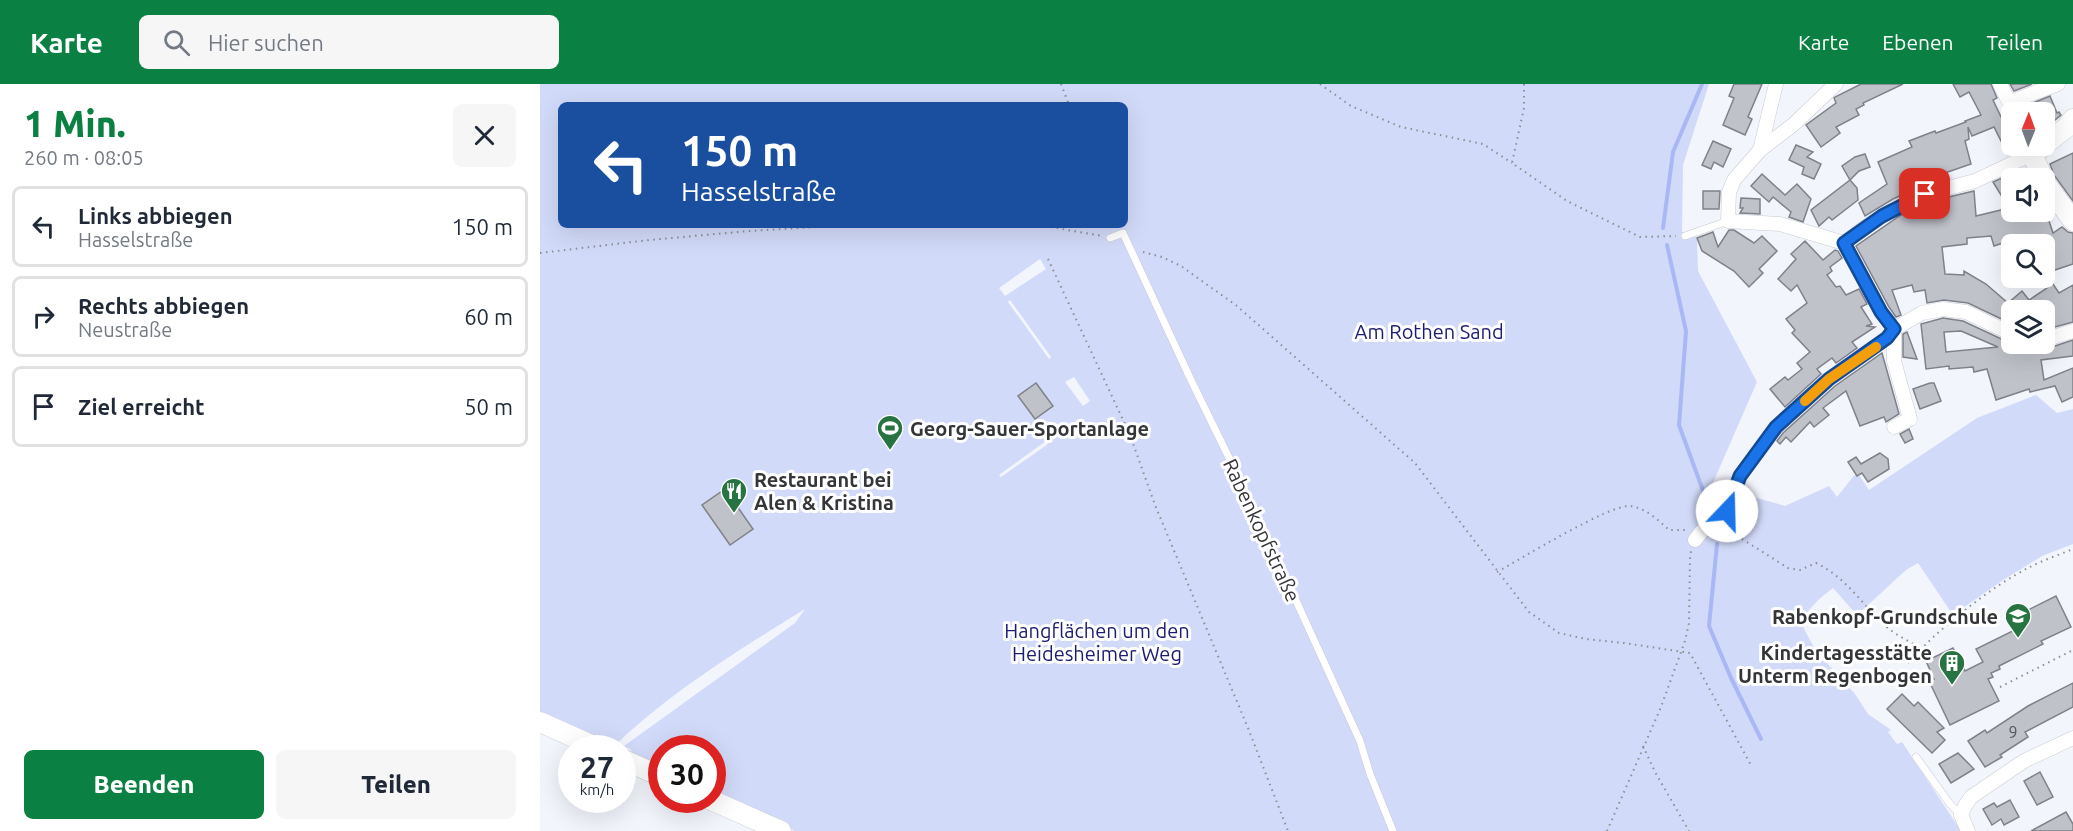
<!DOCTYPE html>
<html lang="de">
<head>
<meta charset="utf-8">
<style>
  :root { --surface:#fff; --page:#f6f6f7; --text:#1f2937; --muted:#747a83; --line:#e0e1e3; --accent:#0b8043 }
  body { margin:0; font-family:Ubuntu,sans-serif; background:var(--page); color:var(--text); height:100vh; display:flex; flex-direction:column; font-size:22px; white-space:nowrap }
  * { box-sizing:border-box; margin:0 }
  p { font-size:20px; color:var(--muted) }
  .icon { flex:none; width:33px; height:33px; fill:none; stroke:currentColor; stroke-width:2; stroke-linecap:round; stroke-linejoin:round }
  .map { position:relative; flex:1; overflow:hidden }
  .panel { display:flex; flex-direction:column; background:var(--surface); width:540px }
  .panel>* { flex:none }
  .hud { position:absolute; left:18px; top:18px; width:570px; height:126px; border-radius:9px; box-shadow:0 6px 24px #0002; background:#1a4fa0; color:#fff; overflow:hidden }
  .needle { width:39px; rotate:1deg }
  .tools { position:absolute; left:1461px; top:18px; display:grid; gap:12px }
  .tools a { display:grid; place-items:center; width:54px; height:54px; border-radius:9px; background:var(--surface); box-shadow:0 6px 24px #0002; font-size:30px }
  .speed { position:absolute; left:18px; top:651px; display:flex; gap:12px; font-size:30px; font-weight:700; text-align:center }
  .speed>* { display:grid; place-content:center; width:78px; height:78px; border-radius:50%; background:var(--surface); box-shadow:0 6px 24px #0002; line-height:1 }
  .speed small { font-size:15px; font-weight:400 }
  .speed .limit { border:9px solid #d22; background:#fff; color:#111 }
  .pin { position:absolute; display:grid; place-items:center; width:51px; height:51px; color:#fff; margin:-26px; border-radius:12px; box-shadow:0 3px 9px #0006 }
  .me { position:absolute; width:66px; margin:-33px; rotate:21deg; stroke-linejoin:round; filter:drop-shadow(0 0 4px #0008) }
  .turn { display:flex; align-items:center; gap:21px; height:126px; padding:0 24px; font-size:27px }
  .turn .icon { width:78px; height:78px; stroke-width:2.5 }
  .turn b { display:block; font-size:42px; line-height:51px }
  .round { display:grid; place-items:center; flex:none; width:63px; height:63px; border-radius:9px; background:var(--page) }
  .overview { display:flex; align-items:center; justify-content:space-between; height:102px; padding:0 24px }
  h1 { font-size:36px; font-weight:800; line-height:45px; color:var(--accent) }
  .cta { display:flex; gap:12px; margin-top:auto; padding:12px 24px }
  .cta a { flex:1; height:69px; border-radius:9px; background:var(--accent); color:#fff; font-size:24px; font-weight:800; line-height:69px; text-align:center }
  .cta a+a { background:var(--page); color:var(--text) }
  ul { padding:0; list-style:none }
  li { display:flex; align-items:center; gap:18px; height:81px; margin:0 12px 9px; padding:0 12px; border:3px solid var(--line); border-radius:9px }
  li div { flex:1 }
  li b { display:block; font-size:22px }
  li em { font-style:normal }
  header { display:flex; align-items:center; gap:36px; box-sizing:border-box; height:84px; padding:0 30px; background:var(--accent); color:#fff }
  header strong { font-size:28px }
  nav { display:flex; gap:33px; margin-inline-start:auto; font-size:21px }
  .search { width:420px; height:54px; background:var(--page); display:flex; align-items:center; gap:15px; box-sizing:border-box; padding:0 21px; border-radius:9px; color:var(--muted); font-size:22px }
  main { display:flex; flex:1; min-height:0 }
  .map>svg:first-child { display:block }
  .green { fill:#d1daf8; fill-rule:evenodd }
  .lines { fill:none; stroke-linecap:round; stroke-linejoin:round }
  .stream { stroke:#a9b8f4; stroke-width:4 }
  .building { fill:#c0c2ca; stroke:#7f8189; stroke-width:1.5; fill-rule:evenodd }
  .lane-casing { stroke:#c9cbd3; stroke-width:8 }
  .street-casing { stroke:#c9cbd3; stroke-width:15 }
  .secondary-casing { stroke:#c9cbd3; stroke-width:21 }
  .path { stroke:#8c8e93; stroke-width:2; stroke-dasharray:1.5 4.5; stroke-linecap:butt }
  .lane { stroke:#fff; stroke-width:7 }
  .street { stroke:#fff; stroke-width:14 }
  .secondary { stroke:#fff; stroke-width:20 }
  .route-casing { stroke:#114b97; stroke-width:15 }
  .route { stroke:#1a73e8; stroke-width:10 }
  .slow { stroke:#f59e0b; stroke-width:10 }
  .labels { text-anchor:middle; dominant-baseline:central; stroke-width:6; stroke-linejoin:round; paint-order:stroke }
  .number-label { font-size:16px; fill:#57585c }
  .park-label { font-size:20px; fill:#1b1d70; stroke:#fff }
  .poi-label { font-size:20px; font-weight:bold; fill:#343538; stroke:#fff; text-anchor:start }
  .street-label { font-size:20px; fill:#343538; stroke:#fff }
</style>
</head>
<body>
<header>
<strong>Karte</strong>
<div class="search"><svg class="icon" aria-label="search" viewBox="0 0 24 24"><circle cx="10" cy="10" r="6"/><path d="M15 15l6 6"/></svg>Hier suchen</div>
<nav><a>Karte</a><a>Ebenen</a><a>Teilen</a></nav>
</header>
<main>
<section class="panel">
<div class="overview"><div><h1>1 Min.</h1><p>260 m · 08:05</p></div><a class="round"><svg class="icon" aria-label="close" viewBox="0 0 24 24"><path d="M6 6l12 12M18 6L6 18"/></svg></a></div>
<ul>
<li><svg class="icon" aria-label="left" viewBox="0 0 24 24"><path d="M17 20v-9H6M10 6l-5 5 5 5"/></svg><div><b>Links abbiegen</b><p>Hasselstraße</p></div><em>150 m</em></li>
<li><svg class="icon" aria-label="right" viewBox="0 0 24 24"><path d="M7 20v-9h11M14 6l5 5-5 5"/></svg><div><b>Rechts abbiegen</b><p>Neustraße</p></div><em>60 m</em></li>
<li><svg class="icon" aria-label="arrive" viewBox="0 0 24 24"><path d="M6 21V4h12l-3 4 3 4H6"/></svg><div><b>Ziel erreicht</b></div><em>50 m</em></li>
</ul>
<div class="cta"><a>Beenden</a><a>Teilen</a></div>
</section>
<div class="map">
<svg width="1533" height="747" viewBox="0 0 1533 747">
  <rect width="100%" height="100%" fill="#f3f5fd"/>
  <path class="green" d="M0,0h1169l-26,81 -1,67 15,5 1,34 59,111 -45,103 73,21 44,-20 8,11 20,-25 12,18 108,-72 59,-23 21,18 16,-4v135l-31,12 -39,24 -50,35 -35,-52 -12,7 -49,45 -24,-27 -15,12 -15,17 1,12 12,22 39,43 13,20 23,16 -3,2 9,12 5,-2 59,89h-1166l-82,-38 -1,-45h-50l-1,21 -27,-12 -4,-8 -6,-3 171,-123 10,-14c-66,41 -135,83 -192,138l-6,-1 -67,-31zM21,21h564v120h-564zM500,175l6,10 -41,27 -6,-8zM470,216l41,57 -2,2 -41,-57zM534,293l16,24 -7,5 -18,-24zM506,357l2,3 -47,33 -2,-2z"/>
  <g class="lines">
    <g class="stream">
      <path d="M1123,144l10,-76 29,-68"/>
      <path d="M1127,161l19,86 -7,94 30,82"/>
      <path d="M1177,460l-8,82 22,52 30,61"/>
    </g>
  </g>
  <g class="building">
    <path d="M1194,0h28l-14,33 4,2 -7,16 -22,-10 11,-27 -5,-2z"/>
    <path d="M1321,0h42l-40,19 1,2 -8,4 3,6 -23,12 4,6 -19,14 -15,-22 30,-22 -2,-5 1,-1z"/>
    <path d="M1413,0h38l6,14 -4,2 10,21 5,-2 4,1v26h9l-1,4 -12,5 -14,-28 -22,9 -4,-9 1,12 -4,2 6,23 -32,11 2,6 -20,5 -28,13 -28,17 -6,-13 28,-19 -9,-22 34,-15 -3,-6 26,-10 1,2 30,-11 -1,-1 16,-6 -12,-23 -9,5z"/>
    <path d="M1470,0h22l-18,7z"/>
    <path d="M1510,12l7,17 2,-1 2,3 -17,14v-17h-12l-4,-7z"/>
    <path d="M1173,57l18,8 -8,18 -9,-5 -3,7 -9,-4z"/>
    <path d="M1256,61l17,7 -6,5 14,7 -7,15 -12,-5 2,-7 -15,-7z"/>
    <path d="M1533,69v48l-19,-26 -4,-11z"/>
    <path d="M1325,70l5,13 -11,4 -9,9 -8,-14 13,-9z"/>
    <path d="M1475,88l3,6h-6v34h34l7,21 9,-6 6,5 5,1v31l-18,6 -6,-14 -5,2v-14h-30l-2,-4 -18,6 -3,-10 -24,2v6l-25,3 3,27 19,1v-4l22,13 22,19 14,-12 7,9 24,-16 6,9 14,-8v37l-29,8v-20h-32v14l-44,-21 -24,-3 -17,3 -2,-13 -11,2 -2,-7 -20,5 9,25 -5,2 -7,-10 -33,-61 45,-31 27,-13 46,-11 2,25 33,-8 -16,-26z"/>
    <path d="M1222,90l23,21 12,-11 14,15 -8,23 -14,-5 2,-5 -18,-15 -4,5 -18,-16z"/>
    <path d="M1310,96l7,8 1,12 -26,20 -3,-3 -10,9 -8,-16z"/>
    <path d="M1163,107h17l-1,18h-16z"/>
    <path d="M1201,114l19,1v15l-20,-1 3,-5h-3z"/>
    <path d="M1189,146h5l20,13 8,-7 15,15 -18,18 4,4 -14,14 -15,-16 -32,-20 -5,-13 16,-6 5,15z"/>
    <path d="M1265,157l18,19 12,-10 3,1 4,7 -12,9 2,4 -5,4 9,12 4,-1 6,9 13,-6 8,15 -6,3 11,17 -6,2 9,1 -23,15 5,6 -21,15 -4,-5 -15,11 4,5 -36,33 -15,-18 15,-12 3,3 14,-11 -5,-6 13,-11 -18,-19 3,-3 -9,-11 21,-16 -10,-18 -6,6 -13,-12 18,-20 -5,-5z"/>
    <path d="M1403,234l20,3 49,23h24l5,5h5l27,-9v16l-32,4 3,20 29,-12v29l-11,5 -7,-16 -25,6 -1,-3 -33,11 -9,-31 -13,3 -1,-5 -24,2v-3l-23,3 -5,-45zM1421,247l37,16 -52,5 -2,-20z"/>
    <path d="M1367,248l10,27 -14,-2v-23z"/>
    <path d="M1342,269l17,61 -13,8 -2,-5 -24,9 -14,-35 -23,17 6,7 -15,12 -4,-5 -19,20 -5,-5 -6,7 -3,-3 6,-8 52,-47z"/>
    <path d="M496,299l17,23 -18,13 -17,-23z"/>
    <path d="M1390,299h4l7,18 -21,8 -7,-20z"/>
    <path d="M1369,345l4,10 -8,4 -5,-9z"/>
    <path d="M1340,369l8,6 1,10 -21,13 -6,-9 -5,3 -9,-14 8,-5 5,7z"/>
    <path d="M185,405l28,40 -23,16 -28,-40z"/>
    <path d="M1516,512l15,31 -30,14 2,3 -44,22 1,3 -9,4 2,4 -5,2 11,22 -49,24 -21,-44 5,-2 -8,-18 27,-13 12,23 18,-9 -7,-13 49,-24 -5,-11z"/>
    <path d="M1533,599v24l-48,25 3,5 -28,18 2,2 -17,10 -17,-26 17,-11 2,3 41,-27z"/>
    <path d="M1362,610l12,12 4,-4 26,26 -7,4 8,8 -13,13 -45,-44z"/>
    <path d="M1418,669l16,16 -23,14 -12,-19z"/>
    <path d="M1500,688l13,25 -16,8 -13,-24z"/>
    <path d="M1470,716l9,17 -15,8 -3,-6 -9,6 -9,-16 11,-6 3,4z"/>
    <path d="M1526,728l7,12v7h-42z"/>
  </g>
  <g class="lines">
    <g class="lane-casing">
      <g id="lane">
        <path d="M1145,152l43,-15"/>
        <path d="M570,154l13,-5 67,145 68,139 102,224 10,33 23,57"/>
        <path d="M1376,673l34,47 11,11"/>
      </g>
    </g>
    <g class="street-casing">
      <g id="street">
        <path d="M1296,0l-42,40 -34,26 -26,30 -5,12 -1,29 52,3 64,19 37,69 13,17"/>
        <path d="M1460,0l14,28"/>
        <path d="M1470,18l48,-18"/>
        <path d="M1220,66l16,-66"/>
        <path d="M1304,159l24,-18 29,-18 28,-13 50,-13 57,-27 -3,-6"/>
        <path d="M1354,245v32l16,58 -16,8"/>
        <path d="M1504,256l29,-9"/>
        <path d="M1155,456l7,-9 16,-9 9,-11 13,-35 36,-49 53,-48 58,-41 7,-9 28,-16 21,-4 23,3 46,22"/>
        <path d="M1428,747l-7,-16 4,-9 6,-9 53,-36 49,-23"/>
      </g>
    </g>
    <g class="secondary-casing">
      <g id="secondary">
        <path d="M1504,61l22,-17 7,-9"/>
        <path d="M1503,94l-11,-24 12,-8"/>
        <path d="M1504,97l29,40"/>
        <path d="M0,638l58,26"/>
        <path d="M82,675l40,18"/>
        <path d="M171,716l70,31"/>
      </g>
    </g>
    <g class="path">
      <path d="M521,0l8,21"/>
      <path d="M780,0l31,22 50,21 82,17 29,19"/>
      <path d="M984,0v24l-12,55 55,38 73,36 36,-1"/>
      <path d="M499,141l63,11"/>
      <path d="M603,168l19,5 19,9 56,40 178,157 114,149 30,21 27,6 38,4 66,10 62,114"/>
      <path d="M0,169l109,-13 100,-9 102,-6"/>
      <path d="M508,175l82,176 25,70 93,223 40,103"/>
      <path d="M1185,449l14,4 49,31 12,2 16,-7c27,13 42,35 62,56 12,13 28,21 43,29"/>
      <path d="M957,488c22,-12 113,-68 133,-66 16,2 28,14 39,24h18"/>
      <path d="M1368,579c29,-33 82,-76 122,-96 13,-7 29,-12 43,-18"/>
      <path d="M1460,603l73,-37"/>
      <path d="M1103,662l12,26 34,59"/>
      <path d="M1067,747l54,-124 24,-66 4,-18 1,-64 1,-8"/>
    </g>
    <use href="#lane" class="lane"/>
    <use href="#street" class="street"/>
    <use href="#secondary" class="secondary"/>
  </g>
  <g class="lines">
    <g class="route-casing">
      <path id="route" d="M1187,427l13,-35 36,-49 53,-48 58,-41 7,-9 -13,-17 -37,-69 38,-27 43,-22"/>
    </g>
    <use href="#route" class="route"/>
    <path class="slow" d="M1265,317l24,-22 47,-32"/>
  </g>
  <defs>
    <g id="stadium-pin" transform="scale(1.35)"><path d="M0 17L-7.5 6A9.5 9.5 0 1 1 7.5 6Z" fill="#277341" stroke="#fff"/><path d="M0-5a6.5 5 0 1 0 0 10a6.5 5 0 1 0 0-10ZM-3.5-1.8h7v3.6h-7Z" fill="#fff"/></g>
    <g id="restaurant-pin" transform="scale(1.35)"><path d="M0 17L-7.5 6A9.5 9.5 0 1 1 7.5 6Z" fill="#277341" stroke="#fff"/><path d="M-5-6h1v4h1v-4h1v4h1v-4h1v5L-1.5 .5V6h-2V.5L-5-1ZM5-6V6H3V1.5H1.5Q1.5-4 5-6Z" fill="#fff"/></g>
    <g id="school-pin" transform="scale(1.35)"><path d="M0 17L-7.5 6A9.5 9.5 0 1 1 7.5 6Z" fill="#277341" stroke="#fff"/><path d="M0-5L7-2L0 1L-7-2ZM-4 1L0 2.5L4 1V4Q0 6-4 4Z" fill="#fff"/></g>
    <g id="building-pin" transform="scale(1.35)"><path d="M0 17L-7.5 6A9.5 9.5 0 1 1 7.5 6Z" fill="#277341" stroke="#fff"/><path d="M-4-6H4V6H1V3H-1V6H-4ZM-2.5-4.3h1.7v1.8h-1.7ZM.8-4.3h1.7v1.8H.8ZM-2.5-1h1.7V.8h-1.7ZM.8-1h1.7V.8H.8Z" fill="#fff"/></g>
  </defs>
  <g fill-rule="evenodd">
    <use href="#stadium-pin" x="350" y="344"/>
    <use href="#restaurant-pin" x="194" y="407"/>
    <use href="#school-pin" x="1478" y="532"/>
    <use href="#building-pin" x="1412" y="579"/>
  </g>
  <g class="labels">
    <g class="number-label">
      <text x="1473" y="648">9</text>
    </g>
    <g class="park-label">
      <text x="889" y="247">Am Rothen Sand</text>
      <text x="557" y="546">Hangflächen um den<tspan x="557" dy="23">Heidesheimer Weg</tspan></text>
    </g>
    <g class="poi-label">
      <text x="370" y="344">Georg-Sauer-Sportanlage</text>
      <text x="214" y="395">Restaurant bei<tspan x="214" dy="23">Alen &amp; Kristina</tspan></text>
      <text x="1458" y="532" text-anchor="end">Rabenkopf-Grundschule</text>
      <text x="1392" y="568" text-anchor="end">Kindertagesstätte<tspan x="1392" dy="23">Unterm Regenbogen</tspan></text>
    </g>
    <g class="street-label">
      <text transform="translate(722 446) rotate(65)">Rabenkopfstraße</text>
    </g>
  </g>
</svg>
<div class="tools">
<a><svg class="needle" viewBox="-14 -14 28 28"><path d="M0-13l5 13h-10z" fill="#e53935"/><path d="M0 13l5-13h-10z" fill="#747a83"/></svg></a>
<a><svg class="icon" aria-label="sound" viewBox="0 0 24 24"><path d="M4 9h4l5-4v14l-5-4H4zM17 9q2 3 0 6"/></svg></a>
<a><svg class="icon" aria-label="search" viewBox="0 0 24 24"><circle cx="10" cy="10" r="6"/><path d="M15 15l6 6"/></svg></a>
<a><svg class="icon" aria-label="layers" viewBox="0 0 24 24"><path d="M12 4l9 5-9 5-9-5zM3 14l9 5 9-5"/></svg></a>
</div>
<div class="speed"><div>27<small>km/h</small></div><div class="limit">30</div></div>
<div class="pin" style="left:1385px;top:110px;background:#d93025"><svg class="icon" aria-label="arrive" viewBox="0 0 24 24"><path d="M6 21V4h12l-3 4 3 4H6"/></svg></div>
<svg class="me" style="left:1187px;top:427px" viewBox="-20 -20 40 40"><circle r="19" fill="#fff"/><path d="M0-13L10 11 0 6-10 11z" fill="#1a73e8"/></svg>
<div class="hud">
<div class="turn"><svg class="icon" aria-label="left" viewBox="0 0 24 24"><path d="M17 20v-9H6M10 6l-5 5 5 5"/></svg><div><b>150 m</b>Hasselstraße</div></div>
</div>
</div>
</main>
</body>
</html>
